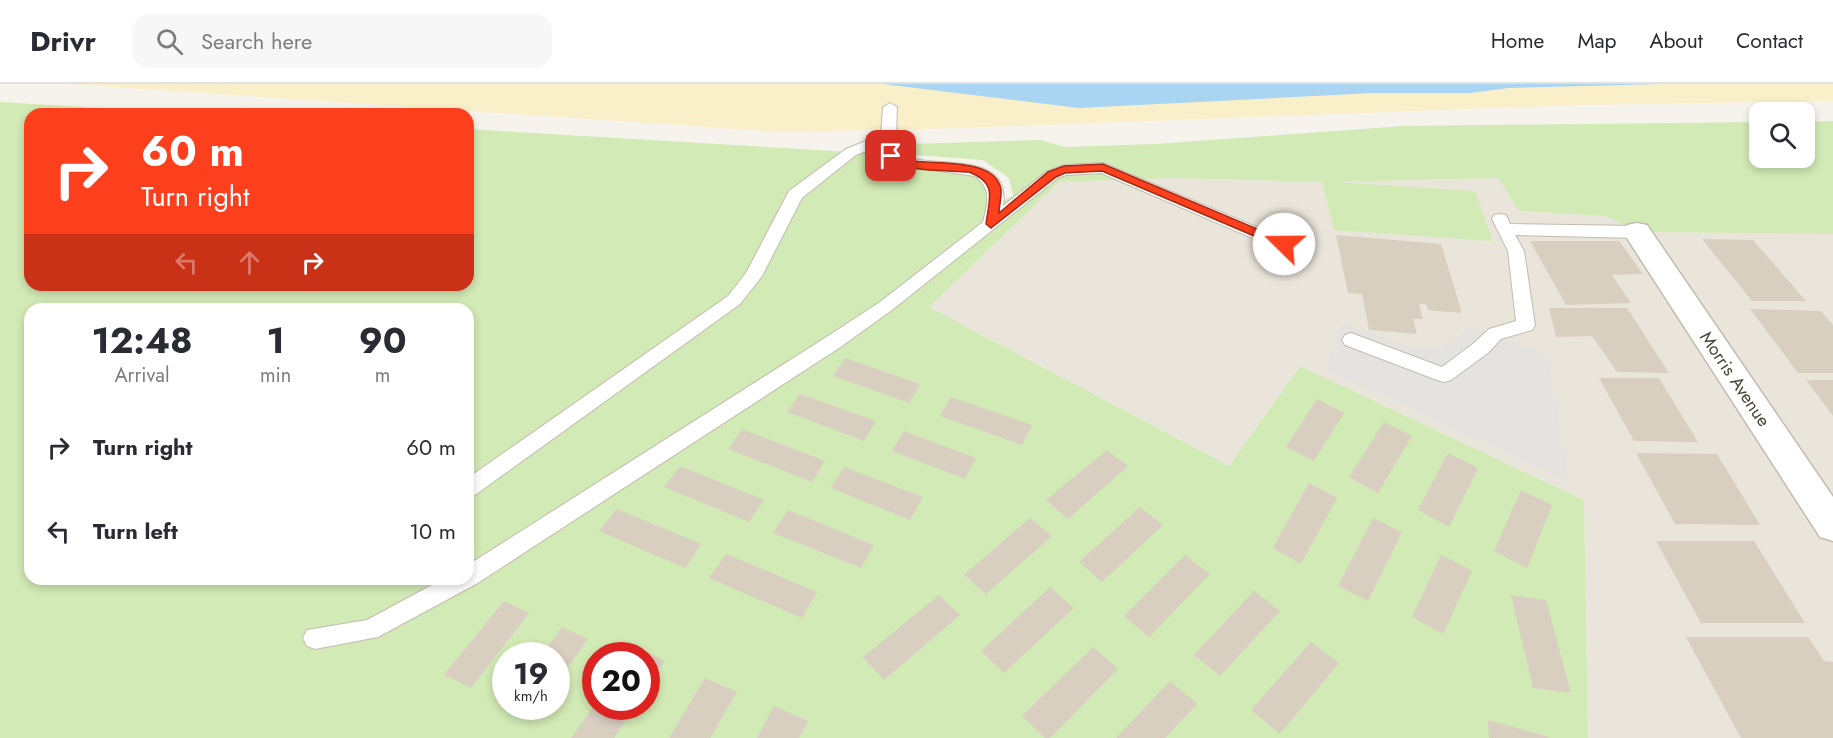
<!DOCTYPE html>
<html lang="en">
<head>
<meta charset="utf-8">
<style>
  :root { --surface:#fff; --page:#f7f7f7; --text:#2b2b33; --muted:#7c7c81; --line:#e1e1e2 }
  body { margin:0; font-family:Jost,sans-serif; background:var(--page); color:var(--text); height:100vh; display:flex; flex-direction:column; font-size:22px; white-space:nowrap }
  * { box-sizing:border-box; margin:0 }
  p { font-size:20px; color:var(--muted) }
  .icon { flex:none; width:33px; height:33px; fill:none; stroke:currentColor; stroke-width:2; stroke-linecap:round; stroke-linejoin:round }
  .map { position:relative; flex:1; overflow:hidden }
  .sheet { position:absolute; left:24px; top:219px; width:450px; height:282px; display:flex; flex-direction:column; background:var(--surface); border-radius:18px; box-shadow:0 3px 9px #0003 }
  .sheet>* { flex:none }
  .banner { position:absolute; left:24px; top:24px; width:450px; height:183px; border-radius:18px; box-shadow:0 3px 9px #0003; background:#fc3f1d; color:#fff; overflow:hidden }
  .buttons { position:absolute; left:1749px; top:18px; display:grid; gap:12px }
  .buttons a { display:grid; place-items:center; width:66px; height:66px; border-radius:12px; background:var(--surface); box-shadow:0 3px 9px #0003; font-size:30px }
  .speed { position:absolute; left:492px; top:558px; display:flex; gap:12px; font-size:30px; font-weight:700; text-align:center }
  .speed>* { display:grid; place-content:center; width:78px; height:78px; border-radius:50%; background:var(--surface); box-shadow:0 3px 9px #0003; line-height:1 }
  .speed small { font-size:15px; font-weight:400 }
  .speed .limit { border:9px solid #d22; background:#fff; color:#111 }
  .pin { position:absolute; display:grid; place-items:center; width:51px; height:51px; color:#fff; margin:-26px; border-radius:12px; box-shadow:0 3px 9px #0006 }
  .me { position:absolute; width:66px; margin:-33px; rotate:292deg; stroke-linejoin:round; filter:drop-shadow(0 0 4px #0008) }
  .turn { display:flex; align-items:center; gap:21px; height:126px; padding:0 18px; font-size:27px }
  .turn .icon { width:78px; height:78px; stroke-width:2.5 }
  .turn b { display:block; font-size:42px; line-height:51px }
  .lanes { display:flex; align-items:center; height:57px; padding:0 18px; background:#0003; justify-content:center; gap:30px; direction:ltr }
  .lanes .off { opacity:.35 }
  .eta { display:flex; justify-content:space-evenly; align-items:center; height:102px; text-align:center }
  .eta b { font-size:36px; font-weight:700; line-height:42px }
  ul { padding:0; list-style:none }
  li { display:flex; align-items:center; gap:18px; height:84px; padding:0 18px }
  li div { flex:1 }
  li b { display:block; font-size:22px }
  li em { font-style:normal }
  header { display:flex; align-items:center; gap:36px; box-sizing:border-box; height:84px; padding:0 30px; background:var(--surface); border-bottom:2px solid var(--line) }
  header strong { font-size:28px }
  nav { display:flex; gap:33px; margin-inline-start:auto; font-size:21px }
  .search { width:420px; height:54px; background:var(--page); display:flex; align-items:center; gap:15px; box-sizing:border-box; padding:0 21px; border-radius:18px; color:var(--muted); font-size:22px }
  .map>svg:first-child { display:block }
  .residential { fill:#eae5da }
  .green { fill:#d2eab5; fill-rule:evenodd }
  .sand { fill:#f9efc9 }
  .parking { fill:#e5e3e0 }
  .water { fill:#a9d4f2 }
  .building { fill:#d8cfc1 }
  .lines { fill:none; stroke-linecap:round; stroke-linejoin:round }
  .service-casing { stroke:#c2bbae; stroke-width:2 }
  .minor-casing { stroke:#c2bbae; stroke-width:3 }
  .service { fill:#fff; fill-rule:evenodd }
  .minor { fill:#fff; fill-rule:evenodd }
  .route { fill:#fc3f1d; stroke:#a42913; stroke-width:1.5 }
  .labels { text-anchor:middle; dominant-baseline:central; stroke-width:4.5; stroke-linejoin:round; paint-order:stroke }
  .street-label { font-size:18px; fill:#4b4439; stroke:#fff }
</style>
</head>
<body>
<header>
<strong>Drivr</strong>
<div class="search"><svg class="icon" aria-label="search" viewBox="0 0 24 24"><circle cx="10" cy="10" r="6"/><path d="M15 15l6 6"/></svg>Search here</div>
<nav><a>Home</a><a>Map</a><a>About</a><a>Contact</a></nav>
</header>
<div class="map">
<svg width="1833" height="654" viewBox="0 0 1833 654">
  <rect width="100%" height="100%" fill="#f6f3ec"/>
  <path class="residential" d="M1175,94l147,4 177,-4 20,33 87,5 31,16 196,2v504h-245l-4,-238 -284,-134 -71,100 -300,-159 130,-125z"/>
  <path class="green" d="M0,18l204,12h-174v171h438v-156l383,23 37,-15 3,19 91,18 13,30 18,-8 -4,-18 -26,-18 -68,-5 -6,-11 132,-4 24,7 90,-3 248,-18 356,-4 1,36h44l1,-36 28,-1v113l-196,-2 -31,-16 -87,-5 -21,-33 -165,4 142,9 18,50 -159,-11 -12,-48 -147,-4 -116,4 -130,125 300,159 71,-100 284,134 4,238h-1588zM30,225h438v270h-438zM506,572h50v50h-50zM596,572h50v50h-50z"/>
  <path class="sand" d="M70,0h1763v17l-258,4 -614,23 -179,4z"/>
  <path class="parking" d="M1341,238l69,25 31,1 30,-22 76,28 22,128 -243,-112z"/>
  <path class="water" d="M883,0h779l-154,4 -37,5h-98l-294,15z"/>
  <g class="building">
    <path d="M1336,151l105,9 21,69 -34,-3 -2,-6h-7l4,15h-10l4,15 -48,-4 -7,-36 -14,-1z"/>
    <path d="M1702,155l51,1 53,61h-54z"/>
    <path d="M1530,157h89l24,33 -31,1 19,28 -65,2z"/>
    <path d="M1549,224h78l42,65 -52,-1 -25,-36 -36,1z"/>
    <path d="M1750,225l71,2 12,14v48h-35z"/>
    <path d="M845,274l75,26 -11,19 -76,-27z"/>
    <path d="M1599,294h60l39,64 -64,-1z"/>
    <path d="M1806,296h27v36z"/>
    <path d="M800,310l76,27 -12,20 -77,-29z"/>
    <path d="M951,313l81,28 -10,20 -82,-29z"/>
    <path d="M1317,315l27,14 -30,48 -28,-14z"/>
    <path d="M1384,338l28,14 -34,57 -29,-16z"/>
    <path d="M742,345l83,32 -13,21 -84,-33z"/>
    <path d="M904,347l72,27 -11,21 -73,-28z"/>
    <path d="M1107,366l21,16 -60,53 -22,-19z"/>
    <path d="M1448,369l30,15 -29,59 -31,-17z"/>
    <path d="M1636,369l81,1 43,71 -85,-1z"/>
    <path d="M680,382l84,34 -15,22 -85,-35z"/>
    <path d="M844,383l79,30 -13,23 -79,-32z"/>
    <path d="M1309,399l28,15 -36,66 -28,-16z"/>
    <path d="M1521,406l31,15 -25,63 -33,-17z"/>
    <path d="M1140,423l23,18 -61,57 -23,-20z"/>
    <path d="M617,425l84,35 -16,24 -86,-37z"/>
    <path d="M788,426l86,35 -13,23 -88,-35z"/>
    <path d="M1030,434l22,18 -66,58 -22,-19z"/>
    <path d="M1373,434l29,14 -34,69 -30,-15z"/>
    <path d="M1656,457h98l51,82h-104z"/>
    <path d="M726,470l91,38 -15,26 -93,-40z"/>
    <path d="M1185,471l25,19 -61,63 -25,-21z"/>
    <path d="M1441,471l31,16 -29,63 -31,-17z"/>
    <path d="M1050,503l24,21 -70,65 -23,-22z"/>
    <path d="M1254,507l26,20 -60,65 -26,-21z"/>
    <path d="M939,511l21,20 -76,65 -21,-23z"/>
    <path d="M1511,511l35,5 25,93 -38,-5z"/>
    <path d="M504,517l25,12 -58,75 -27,-13z"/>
    <path d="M562,543l26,12 -32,45v-28h-15z"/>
    <path d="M1686,553h122l16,24 9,1v76h-92z"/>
    <path d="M1311,558l28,21 -59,71 -29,-24z"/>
    <path d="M635,563l30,14 -19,28v-33h-17z"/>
    <path d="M1093,563l25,22 -68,69h-5l-23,-22z"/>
    <path d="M705,594l32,14 -27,46h-41z"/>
    <path d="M1170,597l27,23 -32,34h-49z"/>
    <path d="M506,619v3h34l-10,15 -28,-13z"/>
    <path d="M596,619v3h39l-21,32h-43z"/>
    <path d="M774,622l34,15 -9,17h-42z"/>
    <path d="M1488,636l61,17v1h-60z"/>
  </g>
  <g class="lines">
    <g class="service-casing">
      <g id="service">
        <path d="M890,19l7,4 -1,30 2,17c31,17 114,-7 105,52l43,-34 18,-7 39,-2 187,78 2,4 -2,4h-12l-177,-76 -35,2 -8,3 -166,132 -53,38 -363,236 -98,53 -63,12 -8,-3 -4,-8 4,-8 60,-10 76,-41h25v-14l357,-227 55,-36 103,-80c5,-19 9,-33 -8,-46l-79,-11 -10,-6 -4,-14 -26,10 -54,43 -40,78 -22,28 -265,191 -7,3v-20l260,-182 18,-23 43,-82 57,-42 35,-14 2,-28z"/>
        <path d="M1500,130l6,1 4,9 127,2 6,2 2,4 -2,4 -6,2 -122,-3 9,16 11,74 -3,5 -31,9 -13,14 -37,27 -7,2 -7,-2 -92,-35 -3,-5 3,-5 6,-2 91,34 32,-24 15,-14 27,-8 -8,-70 -16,-32 2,-4z"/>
      </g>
    </g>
    <g class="minor-casing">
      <path id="minor" d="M1637,139l10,2 186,272v44l-13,-4 -197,-305 4,-7z"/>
    </g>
    <use href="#service" class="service"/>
    <use href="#minor" class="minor"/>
  </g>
  <path class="route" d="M891,69c6,2 11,6 17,7 24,6 86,-4 93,29 1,7 -2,17 -2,24l49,-41 16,-6 39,-2 185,78 2,2 -2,3h-8l-178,-76 -37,2 -9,4 -65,51 -5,-4c3,-25 12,-41 -17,-52 -24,-2 -67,1 -83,-16z"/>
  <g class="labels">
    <g class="street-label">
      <text transform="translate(1735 295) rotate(56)">Morris Avenue</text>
    </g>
  </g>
</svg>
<div class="buttons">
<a><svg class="icon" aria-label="search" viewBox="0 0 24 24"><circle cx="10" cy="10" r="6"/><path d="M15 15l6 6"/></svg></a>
</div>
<div class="speed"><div>19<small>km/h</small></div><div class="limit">20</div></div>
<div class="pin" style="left:891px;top:72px;background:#d93025"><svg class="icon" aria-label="arrive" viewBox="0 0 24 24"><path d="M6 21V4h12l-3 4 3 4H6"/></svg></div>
<svg class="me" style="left:1284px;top:160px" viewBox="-20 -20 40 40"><circle r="19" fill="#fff"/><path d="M0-13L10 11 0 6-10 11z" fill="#fc3f1d"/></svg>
<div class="banner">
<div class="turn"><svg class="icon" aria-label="right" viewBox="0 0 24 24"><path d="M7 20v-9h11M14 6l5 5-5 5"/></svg><div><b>60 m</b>Turn right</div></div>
<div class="lanes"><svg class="icon off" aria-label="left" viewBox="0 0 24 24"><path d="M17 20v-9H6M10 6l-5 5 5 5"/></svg><svg class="icon off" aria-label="ahead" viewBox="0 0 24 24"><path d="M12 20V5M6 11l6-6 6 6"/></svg><svg class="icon" aria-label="right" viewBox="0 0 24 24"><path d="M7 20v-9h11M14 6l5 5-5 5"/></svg></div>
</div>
<section class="sheet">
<div class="eta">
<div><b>12:48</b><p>Arrival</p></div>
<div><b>1</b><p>min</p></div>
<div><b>90</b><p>m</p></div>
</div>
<ul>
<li><svg class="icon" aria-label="right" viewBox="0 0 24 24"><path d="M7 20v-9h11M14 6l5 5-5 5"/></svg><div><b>Turn right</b></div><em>60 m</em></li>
<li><svg class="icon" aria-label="left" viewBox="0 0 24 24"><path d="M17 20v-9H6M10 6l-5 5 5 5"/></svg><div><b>Turn left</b></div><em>10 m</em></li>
</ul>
</section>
</div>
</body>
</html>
